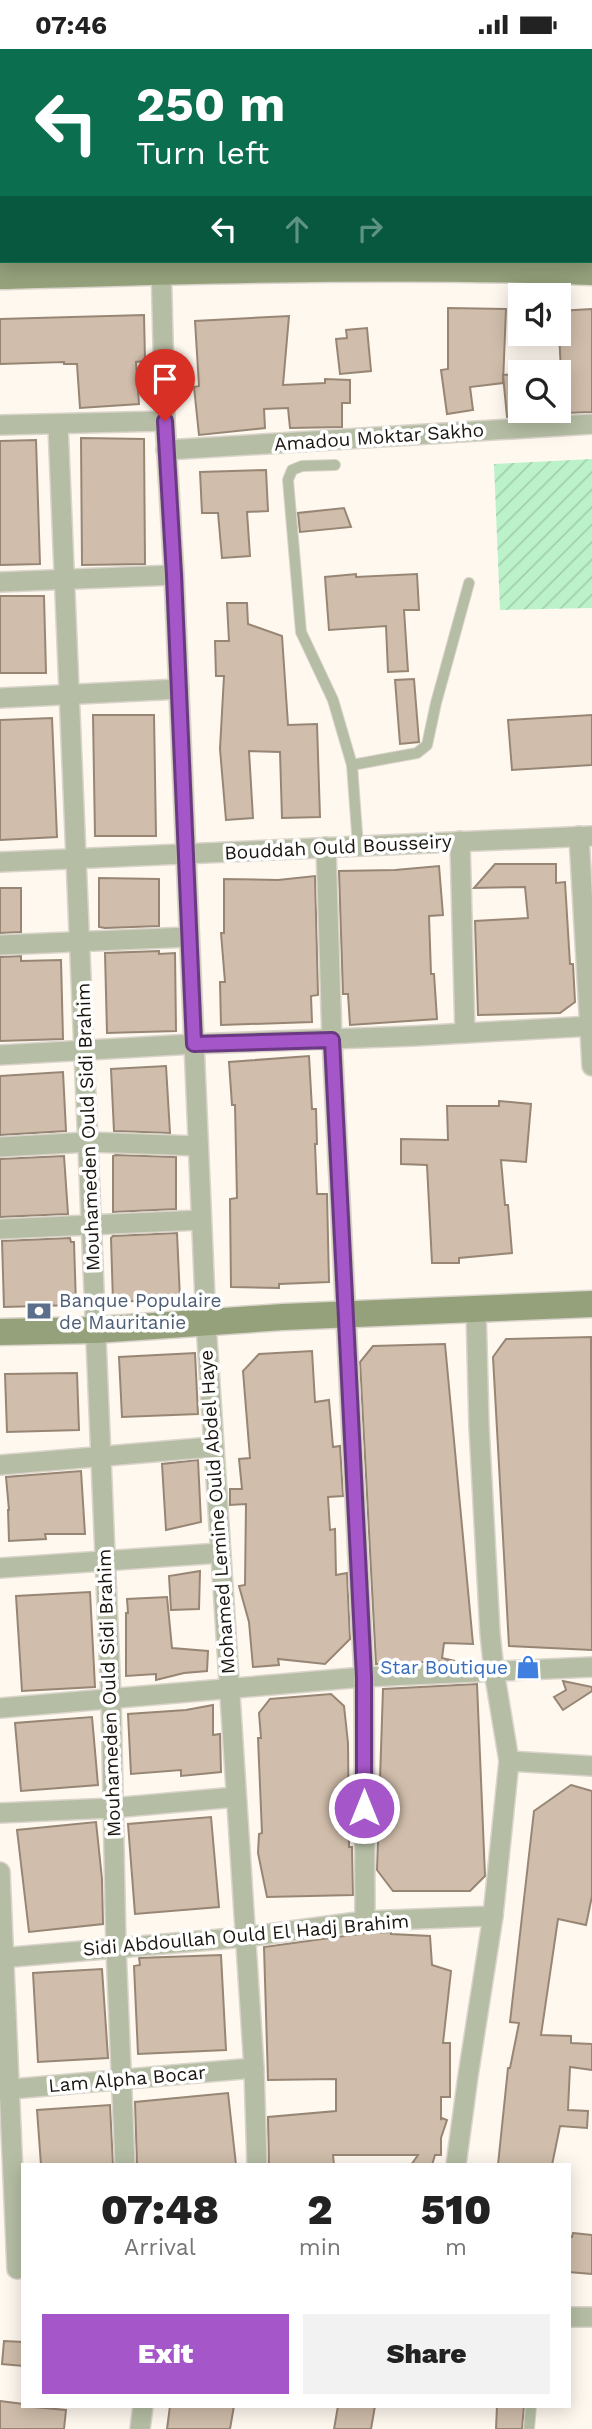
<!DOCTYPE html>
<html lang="en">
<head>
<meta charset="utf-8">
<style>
  :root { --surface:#fff; --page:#f2f2f2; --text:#222; --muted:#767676; --accent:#a557c9 }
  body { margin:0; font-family:"Work Sans",sans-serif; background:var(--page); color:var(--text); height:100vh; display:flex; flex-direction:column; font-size:26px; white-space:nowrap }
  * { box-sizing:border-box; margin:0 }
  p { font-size:23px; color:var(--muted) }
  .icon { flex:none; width:38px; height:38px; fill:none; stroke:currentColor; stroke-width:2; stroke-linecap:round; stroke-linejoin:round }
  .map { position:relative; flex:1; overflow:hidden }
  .drawer { position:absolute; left:21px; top:2114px; width:550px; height:245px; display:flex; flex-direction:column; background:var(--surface); border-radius:0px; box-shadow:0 4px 18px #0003 }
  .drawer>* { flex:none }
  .banner { position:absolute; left:0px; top:0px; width:593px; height:214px; box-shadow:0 4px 18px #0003; background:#0b6e4f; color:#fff; overflow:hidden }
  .buttons { position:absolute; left:508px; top:234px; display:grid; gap:14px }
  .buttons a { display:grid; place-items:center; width:63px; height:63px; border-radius:0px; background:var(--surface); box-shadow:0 4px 18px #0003; font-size:35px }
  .pin { position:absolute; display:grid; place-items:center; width:60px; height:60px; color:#fff; margin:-72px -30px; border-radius:50% 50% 50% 0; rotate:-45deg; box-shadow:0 0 7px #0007 }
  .pin .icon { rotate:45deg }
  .me { position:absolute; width:77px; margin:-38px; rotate:0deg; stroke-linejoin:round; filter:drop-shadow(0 0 5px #0008) }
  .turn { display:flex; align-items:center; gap:24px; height:147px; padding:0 21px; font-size:32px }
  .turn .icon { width:91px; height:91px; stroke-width:2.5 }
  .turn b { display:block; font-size:49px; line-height:60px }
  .lanes { display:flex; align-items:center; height:66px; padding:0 21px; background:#0003; justify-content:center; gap:35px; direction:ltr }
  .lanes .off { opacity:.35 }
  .eta { display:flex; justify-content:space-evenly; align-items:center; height:119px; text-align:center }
  .eta b { font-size:42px; font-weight:800; line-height:49px }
  .cta { display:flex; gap:14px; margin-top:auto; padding:14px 21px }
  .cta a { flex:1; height:80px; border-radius:0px; background:var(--accent); color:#fff; font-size:28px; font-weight:800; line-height:80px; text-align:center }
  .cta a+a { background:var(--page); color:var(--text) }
  .status { display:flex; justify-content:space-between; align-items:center; height:49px; padding:0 35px; background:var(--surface); direction:ltr }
  .status svg { height:19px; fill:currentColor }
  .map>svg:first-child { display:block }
  .garden { fill:url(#garden-furrows) }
  .building { fill:#d0bdab; stroke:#988675; stroke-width:2 }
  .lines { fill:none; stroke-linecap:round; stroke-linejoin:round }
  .lane-casing { stroke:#dad4cb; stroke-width:12 }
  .street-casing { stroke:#dad4cb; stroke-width:22 }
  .secondary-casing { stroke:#dad4cb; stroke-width:29 }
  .lane { stroke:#b5bea4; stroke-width:10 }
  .street { stroke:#b5bea4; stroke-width:19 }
  .secondary { stroke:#94a17b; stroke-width:26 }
  .route-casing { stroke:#6b3983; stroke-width:18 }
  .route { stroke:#a557c9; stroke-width:12 }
  .labels { text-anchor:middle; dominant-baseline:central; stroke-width:7; stroke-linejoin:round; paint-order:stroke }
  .street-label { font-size:19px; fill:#1a150e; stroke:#fff }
  .service-label { font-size:19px; fill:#4e5e75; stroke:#fff; text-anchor:start }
  .shop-label { font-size:19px; fill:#366cbe; stroke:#fff; text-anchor:end }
</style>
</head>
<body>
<div class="status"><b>07:46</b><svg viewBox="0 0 49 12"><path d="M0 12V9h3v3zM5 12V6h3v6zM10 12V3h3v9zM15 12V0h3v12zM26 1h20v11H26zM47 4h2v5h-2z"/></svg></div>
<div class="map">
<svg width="592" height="2380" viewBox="0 0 592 2380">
  <defs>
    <pattern id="garden-furrows" width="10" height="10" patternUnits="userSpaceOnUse" patternTransform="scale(1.75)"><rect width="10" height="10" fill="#bcf2ca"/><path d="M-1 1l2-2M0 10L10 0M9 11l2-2" fill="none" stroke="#a1cfac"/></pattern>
  </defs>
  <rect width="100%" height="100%" fill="#fef8ef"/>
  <path class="garden" d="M592,410v149l-92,2 -6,-146z"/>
  <g class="building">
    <path d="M448,259l58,1 -3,74 -33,4 3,23 -26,4 -6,-44 7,-1z"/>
    <path d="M592,260v103l-29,1 -5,-102z"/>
    <path d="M144,266l1,46 -9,1 3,42 -59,4 -3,-44h-13v-2l-64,2v-45z"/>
    <path d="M289,267l-6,69 42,-2v-4l25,1v23h-8v24l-52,1 -2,-20 -24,1 1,19 -66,7 -5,-48 5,-1 -4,-65z"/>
    <path d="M367,279l4,43 -31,3 -4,-35 11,-1 -1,-8z"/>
    <path d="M520,325v42l-13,1 -4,-42z"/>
    <path d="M81,389l63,1 1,125 -63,1z"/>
    <path d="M36,391l4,124 -40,1v-124z"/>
    <path d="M266,421l2,41 -21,1 3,44 -28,2 -4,-45h-16l-2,-41z"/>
    <path d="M344,459l7,19 -51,5 -2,-19z"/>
    <path d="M356,525v3l61,-3 2,36h-15l4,61 -20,1 -2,-46 -57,4 -4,-53z"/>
    <path d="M0,547h44l2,77h-46z"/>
    <path d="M227,554h20l1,21 34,12 6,89 29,-1 3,93 -38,1 -2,-66 -31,-1 4,67 -27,2 -6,-71 4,-73h-8l-1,-35h14z"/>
    <path d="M414,630l5,63 -19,2 -5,-64z"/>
    <path d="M93,666h61l2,121h-61z"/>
    <path d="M592,666v50l-80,5 -4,-50z"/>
    <path d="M52,669l5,119 -57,3v-120z"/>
    <path d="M495,815h61v19l9,-1 5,82h3l2,38 -15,11 -82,2 -3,-94 53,-3 -3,-31 -51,1z"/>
    <path d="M439,817l4,49 -14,1 2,58h3l3,45 -87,6 -2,-31h-5l-4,-123 56,-1z"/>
    <path d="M315,827l3,119 -7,1 1,26 -91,3 -1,-43h5l-4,-49h3v-54l54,1z"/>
    <path d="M99,829l60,1v47l-54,2 -6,-1z"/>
    <path d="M0,839h21v44l-21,1z"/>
    <path d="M159,902v3l16,-1 1,78 -69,2 -2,-80z"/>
    <path d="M21,907v5l40,-1 2,79 -63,2v-84z"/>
    <path d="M309,1007l3,53h4l1,35h-2l2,50h10l2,88 -50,2v4l-48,-1 -1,-88 7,-1 -2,-93h-3l-3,-43z"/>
    <path d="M166,1017l4,67 -56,-2 -3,-62z"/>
    <path d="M63,1023l3,59 -66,4v-59z"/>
    <path d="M499,1052l32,3 -5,58 -25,-2 4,45h3l4,48 -53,5v5h-27l-5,-98 -26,-1v-25l47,1 -1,-34h52z"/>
    <path d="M116,1106l60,2v52l-63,3v-56z"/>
    <path d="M64,1107l4,58 -68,3v-58z"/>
    <path d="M177,1184l3,66 -67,3 -2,-64 2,-2z"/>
    <path d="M70,1189l1,4h3l2,63 -72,2 -2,-66z"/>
    <path d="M591,1288l1,313 -83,-4 -16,-289 13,-18z"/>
    <path d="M445,1295l28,300 -29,-1 -2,15 13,3 -79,3 -16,-302 13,-16z"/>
    <path d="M312,1302l3,51 14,-2 4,47 7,-1 3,50 -15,1 2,33 5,-1 1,46 11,-2 3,66 -25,25 -47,-5 1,6 -26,2 -4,-45 -10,-36 6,-1 1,-81 -16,1v-16h12l-3,-30 11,-1 -7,-87 16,-17z"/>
    <path d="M195,1304l3,61 -76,3 -3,-60z"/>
    <path d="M77,1324l2,57 -72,2 -2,-58z"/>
    <path d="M198,1411l3,62 -35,8 -4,-66z"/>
    <path d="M81,1422l4,63h-40l1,5 -37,2 -1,-31h1l-3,-33z"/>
    <path d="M200,1522l-1,38 -28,1 -2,-34z"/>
    <path d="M90,1543l5,95 -73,4 -6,-95z"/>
    <path d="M167,1548l5,51 36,3 -1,20 -23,2 -28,7v-6l-30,2v-63h2l-1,-14z"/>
    <path d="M563,1632l29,6v4l-29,19 -9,-13 12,-7z"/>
    <path d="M477,1635l8,192 -15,15h-77l-16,-21 6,-181z"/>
    <path d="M331,1645l13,12 4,37 1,104h3l1,48 -86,2 -9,-44 1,-19 3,-1 -4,-95h3l-2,-25 11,-14z"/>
    <path d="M213,1656v30l7,-1 1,38 -40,4v-6l-50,4 -3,-60 58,-4z"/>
    <path d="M92,1668l6,68 -77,6 -6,-68z"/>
    <path d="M571,1736l21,6v105l-6,29 -28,-6 -17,116 30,1v7l21,1v26l-22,-3 -2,43 20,1 -1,17 -27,-2 -8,39h-54l10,-97h2l9,-45 -9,-1 24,-211z"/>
    <path d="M211,1768l8,90 -84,7 -7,-90z"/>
    <path d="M96,1773l6,57 1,45 -74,8 -12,-102z"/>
    <path d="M391,1883v2l39,2 2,29 19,6 -8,72h7v54h-9v23l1,-2 5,2 -6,18v17h-6l-3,10h-21l7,-10h-85l1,10h-65l-1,-48 68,-6v-32l-68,1 -4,-133 102,-14z"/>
    <path d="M221,1906l5,95 -88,4 -4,-88 6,-1 -1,-7z"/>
    <path d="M102,1920l6,89 -70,4 -5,-89z"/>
    <path d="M228,2044l8,72h-99l-2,-63z"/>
    <path d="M110,2056l3,60h-72l-4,-55z"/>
    <path d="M573,2184l19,2v39l-23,-2v-35h3z"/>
    <path d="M4,2292l19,1v24l-21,-2z"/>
    <path d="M0,2352l23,3v2l43,4 -2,19h-64z"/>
    <path d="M170,2357h64l-4,23h-63z"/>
    <path d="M338,2357h37l-4,23h-37z"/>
    <path d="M497,2357h27l-2,23h-26z"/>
  </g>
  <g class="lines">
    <g class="lane-casing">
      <g id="lane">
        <path d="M335,416l-33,1 -10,4 -4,10 13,152 32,68 19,65 6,81"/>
        <path d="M352,716l65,-12 10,-8 9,-42 33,-120"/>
        <path d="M529,2380l2,-23"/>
      </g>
    </g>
    <g class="street-casing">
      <g id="street">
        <path d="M160,0v2"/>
        <path d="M339,0v2"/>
        <path d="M509,2v-2"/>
        <path d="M161,212l4,160 9,154 32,748 48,745 3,97"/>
        <path d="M0,376l165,-4"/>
        <path d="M58,376l53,1274 5,249 9,217"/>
        <path d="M166,401l426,-26"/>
        <path d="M0,533l174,-7"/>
        <path d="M0,649l179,-9"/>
        <path d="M579,787l13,230"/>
        <path d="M460,792l5,192"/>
        <path d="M326,798l6,193 32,637 1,244"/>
        <path d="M0,813l592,-26"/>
        <path d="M0,896l189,-8"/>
        <path d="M0,1006l193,-11 221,-8 178,-10"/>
        <path d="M0,1098l89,-5 109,4"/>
        <path d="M0,1180l200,-9"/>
        <path d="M0,1416l212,-18"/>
        <path d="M0,1519l220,-15"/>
        <path d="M0,1659l364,-31 228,-10"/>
        <path d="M509,1712l83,5"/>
        <path d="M0,1764l112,-5 124,-11"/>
        <path d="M0,1823l17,397"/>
        <path d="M0,1909l245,-21 120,-16 128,-5"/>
        <path d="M0,2041l254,-22"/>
        <path d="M456,2116l12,-89 25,-160 16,-155 -15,-90 -4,-38 -11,-207 -3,-117"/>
        <path d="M569,2268h23"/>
        <path d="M140,2380l3,-23"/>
      </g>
    </g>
    <g class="secondary-casing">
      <g id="secondary">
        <path d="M0,227c197,-5 395,-12 592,-4"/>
        <path d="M0,1283l96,-2 187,-13 309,-13"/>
      </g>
    </g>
    <use href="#lane" class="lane"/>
    <use href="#street" class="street"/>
    <use href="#secondary" class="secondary"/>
  </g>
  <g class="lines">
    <g class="route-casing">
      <path id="route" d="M165,372l9,154 20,469 138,-4 32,637v131"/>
    </g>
    <use href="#route" class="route"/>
  </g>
  <defs>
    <g id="bank-bare" transform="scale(1.89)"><path d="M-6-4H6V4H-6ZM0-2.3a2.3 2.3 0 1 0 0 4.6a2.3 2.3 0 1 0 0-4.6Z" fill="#5c6f8a" stroke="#fff" stroke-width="2.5" paint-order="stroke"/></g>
    <g id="shop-bare" transform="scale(1.89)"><path d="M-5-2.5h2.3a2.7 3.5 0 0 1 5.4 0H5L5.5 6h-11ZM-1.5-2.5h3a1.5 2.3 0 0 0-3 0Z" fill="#3f7fe0" stroke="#fff" stroke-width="2.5" paint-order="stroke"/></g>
  </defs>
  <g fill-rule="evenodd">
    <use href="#bank-bare" x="39" y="1262"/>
    <use href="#shop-bare" x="528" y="1618"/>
  </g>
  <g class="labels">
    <g class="street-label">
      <text transform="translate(379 388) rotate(-4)">Amadou Moktar Sakho</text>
      <text transform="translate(338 798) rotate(-3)">Bouddah Ould Bousseiry</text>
      <text transform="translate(88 1078) rotate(-92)">Mouhameden Ould Sidi Brahim</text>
      <text transform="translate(217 1463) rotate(-94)">Mohamed Lemine Ould Abdel Haye</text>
      <text transform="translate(109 1644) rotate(-92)">Mouhameden Ould Sidi Brahim</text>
      <text transform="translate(246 1886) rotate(-5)">Sidi Abdoullah Ould El Hadj Brahim</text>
      <text transform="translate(127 2030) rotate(-5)">Lam Alpha Bocar</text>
    </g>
    <g class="service-label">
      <text x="59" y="1251">Banque Populaire<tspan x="59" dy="22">de Mauritanie</tspan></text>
    </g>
    <g class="shop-label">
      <text x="508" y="1618">Star Boutique</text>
    </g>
  </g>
</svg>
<div class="buttons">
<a><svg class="icon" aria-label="sound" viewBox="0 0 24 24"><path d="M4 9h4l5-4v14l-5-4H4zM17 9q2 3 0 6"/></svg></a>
<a><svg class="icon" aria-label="search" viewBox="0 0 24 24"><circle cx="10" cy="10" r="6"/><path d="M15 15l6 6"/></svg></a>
</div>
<div class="pin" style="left:165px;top:372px;background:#d93025"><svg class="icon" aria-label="arrive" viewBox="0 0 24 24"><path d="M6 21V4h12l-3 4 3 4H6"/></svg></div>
<svg class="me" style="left:364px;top:1759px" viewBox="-20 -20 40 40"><circle r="17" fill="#a557c9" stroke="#fff" stroke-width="3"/><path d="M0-11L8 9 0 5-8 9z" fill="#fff"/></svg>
<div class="banner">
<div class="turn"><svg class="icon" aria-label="left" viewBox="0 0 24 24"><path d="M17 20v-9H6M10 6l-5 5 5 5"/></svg><div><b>250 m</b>Turn left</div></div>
<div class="lanes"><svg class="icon" aria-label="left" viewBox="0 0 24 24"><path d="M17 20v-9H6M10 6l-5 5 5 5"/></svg><svg class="icon off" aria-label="ahead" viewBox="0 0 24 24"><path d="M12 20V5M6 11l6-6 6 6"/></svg><svg class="icon off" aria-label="right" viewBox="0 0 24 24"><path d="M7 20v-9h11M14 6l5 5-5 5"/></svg></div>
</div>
<section class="drawer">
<div class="eta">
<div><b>07:48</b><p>Arrival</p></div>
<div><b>2</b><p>min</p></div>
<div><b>510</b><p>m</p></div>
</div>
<div class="cta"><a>Exit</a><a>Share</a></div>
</section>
</div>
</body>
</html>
